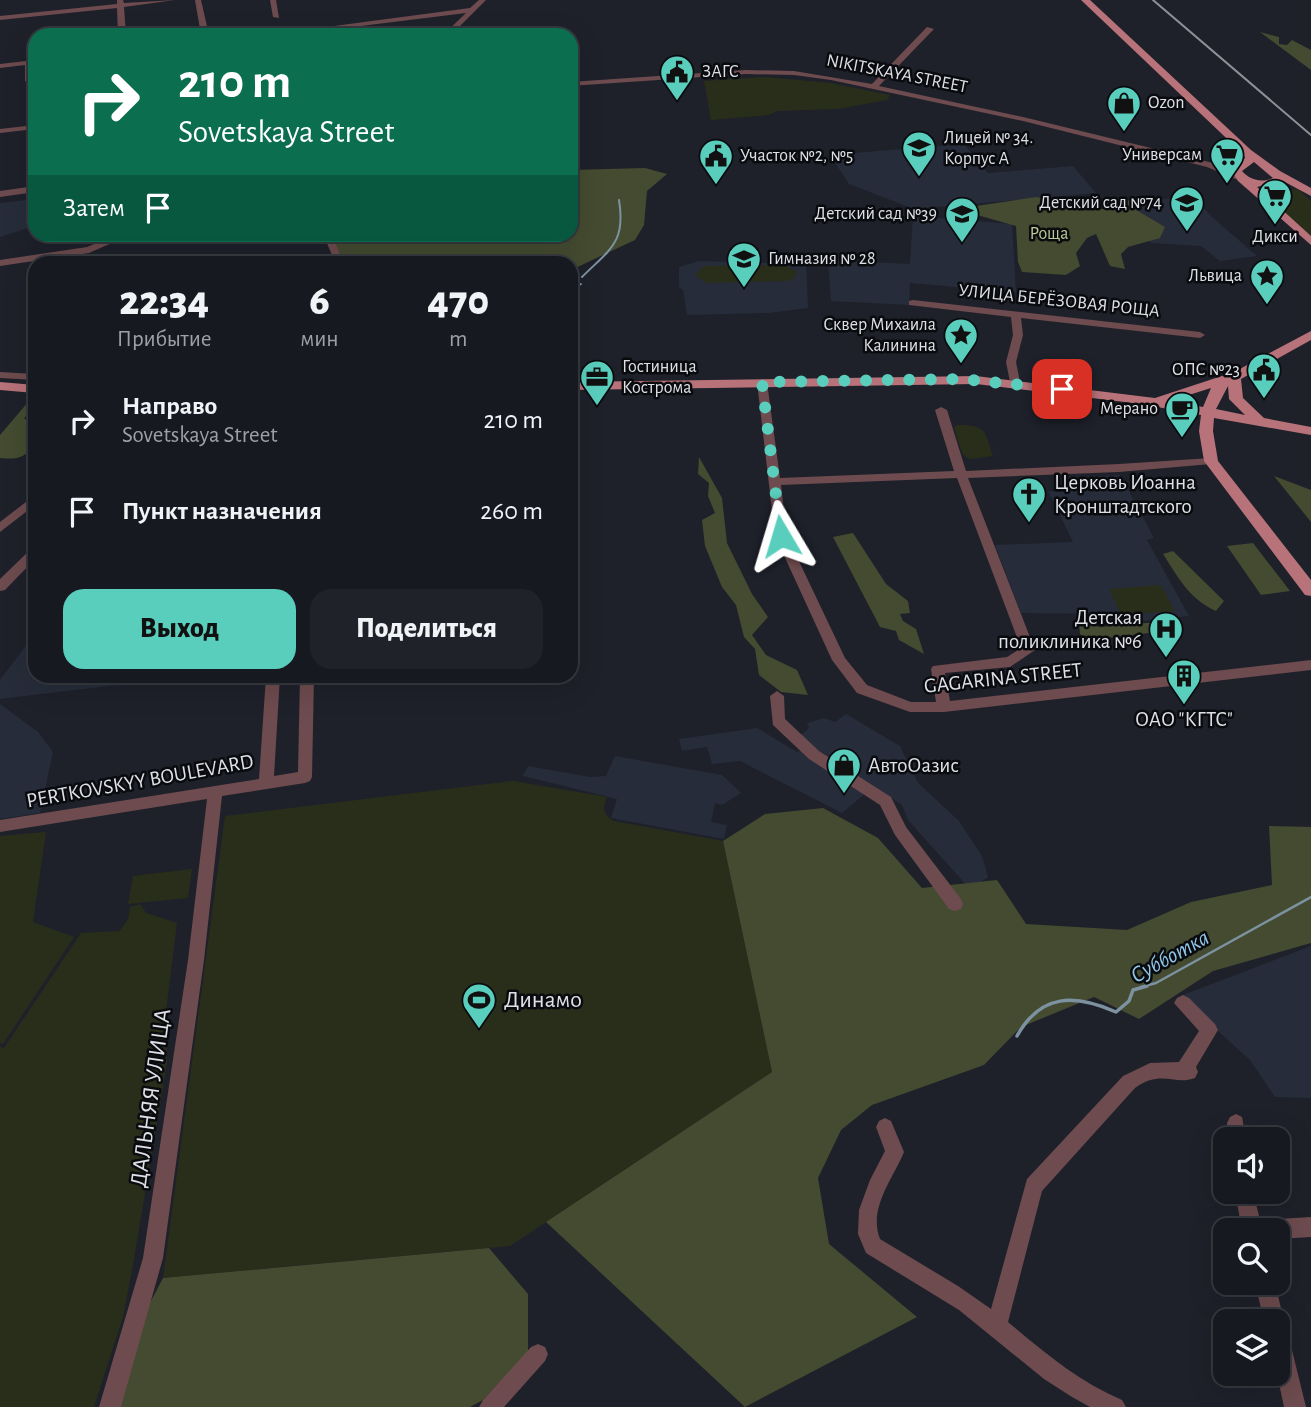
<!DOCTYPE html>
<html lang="ru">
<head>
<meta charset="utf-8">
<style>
  :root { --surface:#161920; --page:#1f2229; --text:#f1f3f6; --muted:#9ea0a5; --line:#35383e; --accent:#5acebd }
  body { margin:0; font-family:"Alegreya Sans",sans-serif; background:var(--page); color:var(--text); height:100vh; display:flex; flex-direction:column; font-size:26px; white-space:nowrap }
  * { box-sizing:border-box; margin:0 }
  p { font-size:23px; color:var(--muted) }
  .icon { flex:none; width:38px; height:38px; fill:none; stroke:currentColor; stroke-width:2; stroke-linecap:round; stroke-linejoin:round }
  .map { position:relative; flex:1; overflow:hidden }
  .details { position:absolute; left:28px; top:256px; width:550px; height:427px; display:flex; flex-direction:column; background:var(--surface); border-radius:21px; box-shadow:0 7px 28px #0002,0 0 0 2px var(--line) }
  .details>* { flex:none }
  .guide { position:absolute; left:28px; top:28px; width:550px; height:214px; border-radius:21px; box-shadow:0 7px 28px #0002,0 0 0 2px var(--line); background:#0b6e4f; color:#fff; overflow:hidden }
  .tools { position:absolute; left:1213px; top:1127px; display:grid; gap:14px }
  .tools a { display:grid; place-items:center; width:77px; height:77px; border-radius:14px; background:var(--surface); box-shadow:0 7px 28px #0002,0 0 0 2px var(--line); font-size:35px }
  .pin { position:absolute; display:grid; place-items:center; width:60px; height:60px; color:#fff; margin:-30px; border-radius:14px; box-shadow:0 4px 10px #0006 }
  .me { position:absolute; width:77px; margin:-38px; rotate:353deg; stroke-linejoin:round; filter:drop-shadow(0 0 5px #0008) }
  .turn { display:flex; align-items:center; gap:24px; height:147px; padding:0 35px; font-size:32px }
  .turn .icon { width:91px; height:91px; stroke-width:2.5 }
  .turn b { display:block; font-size:49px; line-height:60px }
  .then { display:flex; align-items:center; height:66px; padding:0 35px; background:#0003; gap:14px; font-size:26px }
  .eta { display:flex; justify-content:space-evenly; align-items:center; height:119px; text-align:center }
  .eta b { font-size:42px; font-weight:800; line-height:49px }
  .action { display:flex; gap:14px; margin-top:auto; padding:14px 35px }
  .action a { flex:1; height:80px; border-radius:21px; background:var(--accent); color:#111; font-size:28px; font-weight:800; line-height:80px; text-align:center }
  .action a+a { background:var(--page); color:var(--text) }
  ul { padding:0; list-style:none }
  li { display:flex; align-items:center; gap:21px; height:91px; padding:0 35px }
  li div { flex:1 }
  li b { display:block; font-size:26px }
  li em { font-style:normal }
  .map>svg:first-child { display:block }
  .built { fill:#272c3a }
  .green { fill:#292e1b }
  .forest { fill:#444b30 }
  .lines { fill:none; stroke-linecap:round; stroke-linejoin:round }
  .stream-far2 { stroke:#7d92a1; stroke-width:2 }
  .stream-far1 { stroke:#7d92a1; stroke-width:2.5 }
  .stream { stroke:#7d92a1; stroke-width:3.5 }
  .minor { fill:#6d4b4e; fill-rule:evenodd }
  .major { fill:#b87279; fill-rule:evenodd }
  .rail { stroke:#8f9198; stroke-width:2 }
  .route { stroke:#5acebd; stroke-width:12; stroke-dasharray:0 21.6 }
  .labels { text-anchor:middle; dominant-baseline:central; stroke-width:5; stroke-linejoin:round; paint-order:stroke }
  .far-poi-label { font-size:18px; fill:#dee0e6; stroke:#090b0e; text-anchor:end }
  .far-street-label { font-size:18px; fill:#dee0e6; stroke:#090b0e }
  .far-park-label { font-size:18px; fill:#bcca94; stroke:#090b0e }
  .poi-label { font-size:21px; fill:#dee0e6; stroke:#090b0e; text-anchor:start }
  .street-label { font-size:21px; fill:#dee0e6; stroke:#090b0e }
  .water-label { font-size:23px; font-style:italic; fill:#90c6e8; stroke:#090b0e }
  .near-poi-label { font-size:24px; fill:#dee0e6; stroke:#090b0e; text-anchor:start }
  .near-street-label { font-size:24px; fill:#dee0e6; stroke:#090b0e }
</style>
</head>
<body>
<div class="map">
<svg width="1311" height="1407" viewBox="0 0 1311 1407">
  <rect width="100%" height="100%" fill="#1e212a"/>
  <g class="built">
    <path d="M964,144l24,29 85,-7 23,27 -182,16 -65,-25 -19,-29z"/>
    <path d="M1193,197l19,20 45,39 -37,5 -19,-15 -50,-3 -33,-41z"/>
    <path d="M35,199v18l-7,11 -28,9v-34z"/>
    <path d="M913,216l99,8 4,68 -106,-9 -1,22 -78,-4 -3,-41 82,4z"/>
    <path d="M699,261l107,3 2,44 -39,5 -82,2 -4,-25 -4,-3v-20z"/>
    <path d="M1120,475l34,63 -7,2 42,76 -65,7 -16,-9 -87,-1 -26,-68 78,-3 -25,-51 19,1 -3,-14z"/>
    <path d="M35,634v42h91l-1,8 -125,15v-19z"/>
    <path d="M0,704l38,28 15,20 -13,61 -40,6z"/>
    <path d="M846,714l54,32 18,37 41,38 23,35 6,21 -18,12 -62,-69 -6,-15 -104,-68 11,-9 -2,-5 17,-5 11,4z"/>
    <path d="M757,728l40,24 5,-2 64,43 -24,20 -102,-52 -28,3 -5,-17 -25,4 -3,-12z"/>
    <path d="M615,756l107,19 19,18 -19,12 -7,-2 -4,19 16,3 -3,14 -113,-21 6,-19 -94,-23 5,-10 62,11 16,-1z"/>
    <path d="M1311,946v152l-36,-1 -25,-37 -62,-56 -5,-9z"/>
  </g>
  <g class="green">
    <path d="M765,77l66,6 59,12 -3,5 -49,9 -61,2 -8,4 -58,5 -7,-39z"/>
    <path d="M1298,189l13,12v38l-48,-47z"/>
    <path d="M786,265l11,7 -2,6 -7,3 -82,2 -11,-8 9,-9z"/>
    <path d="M957,425c30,0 27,5 36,31l-23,3 -7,-4 -9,-27z"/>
    <path d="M1161,585l14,26 -54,4 -12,-26z"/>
    <path d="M513,781l94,16c-5,12 -4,17 7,24l109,20 49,231 -262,174 -347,32 62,-462z"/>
    <path d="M46,832l-13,90 41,15 -71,107 -3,-1v-207z"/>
    <path d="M192,869l-4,29 -60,6 5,-28z"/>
    <path d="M140,904l6,9 31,10 -11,88 1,52 -36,213 -8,41 -29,90h-94v-360l4,1 77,-115 39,-2 8,-12 2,-12z"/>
  </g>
  <g class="forest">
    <path d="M1260,32l19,5v7l8,1 5,-5 19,10v20z"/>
    <path d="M645,168l22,6 -20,17 -3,34 -9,15 -64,30 -1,-8h-226l-14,-27 240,-1 1,-64z"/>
    <path d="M1036,197l64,12h11l-6,-7 13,-4 14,3 6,10 27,16 -5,11 -32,9 -7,7 4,15 -15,-3 -14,-32 -9,4 -11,15 4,13 -14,9 -44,-3 -4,-10 -2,-36 -60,-17z"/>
    <path d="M29,401h6l-11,18h11c0,27 -3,43 -35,39v-23z"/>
    <path d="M699,457l23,41 5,45 25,51 16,23 -16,18 14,20 31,15 11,25 -27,-3 -22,-17 -4,-26 -11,-12 -8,-32 -14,-18 -17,-41 -3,-26 13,-7 -7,-17 1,-13 -11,-9z"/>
    <path d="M1274,476l37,14v32z"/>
    <path d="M853,533l33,51 22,17 2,12 -10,1 3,7 13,8 8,25 -25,-14 -3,-9 -16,-4 -47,-90z"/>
    <path d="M1253,543l37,48 -29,4 -34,-49z"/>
    <path d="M1173,551l51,50 -8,10c-27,-12 -38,-34 -53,-57z"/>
    <path d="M1170,621l12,8 -92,11 -10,-6 -1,-11 21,4z"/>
    <path d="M823,808l55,30 44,50 75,-8 29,44 101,6 64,-28 81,-17 -3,-59 42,1v116l-98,28 -74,48 -45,-22 -73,30 -37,38 -112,40 -31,25 -23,48 11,66 88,73 -172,90 -199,-185 226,-150 -49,-231 42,-27z"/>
    <path d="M489,1248l39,46v58l-45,48 -13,7h-352l24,-89 21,-40z"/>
  </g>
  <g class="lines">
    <g class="stream-far2">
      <path d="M582,277c28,-28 44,-34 37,-77"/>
      <path d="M570,291l11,-7"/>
    </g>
    <path class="stream-far1" d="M1141,987l15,-4 155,-86"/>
    <path class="stream" d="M1017,1036c24,-43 58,-42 99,-24l13,-11 4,-11 14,-4"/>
    <g class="minor">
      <path d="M117,0h6l1,3 51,-3 -51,7 2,28h-8l-1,-27 -117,12v-4l117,-12z"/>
      <path d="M195,0h6l8,35h-8z"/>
      <path d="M270,0h6l3,18 -6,-1z"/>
      <path d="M479,0h7l-35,35h-8l23,-22 -178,22h-22l204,-27z"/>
      <path d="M927,27l7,2 -55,57 144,31 190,46 32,15 -7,2 -31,-13 -184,-46 -192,-41 -37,-5 -48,-1 -176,12v-4l176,-12 48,1 78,13z"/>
      <path d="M35,60v4h-2l2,18 -6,1 -4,-2v-16l-25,3v-4z"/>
      <path d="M35,125v4l-35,4v-4z"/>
      <path d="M35,186v6l-35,5v-6z"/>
      <path d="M119,234h13l-43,19 -89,13v-6l87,-13z"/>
      <path d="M323,234h9l11,28h-8z"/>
      <path d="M913,300l287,32 5,3 -5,3 -179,-20 2,17 -7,27 4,20 -5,3 -5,-3 -4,-20 7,-27 -2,-18 -102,-12v-4z"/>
      <path d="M0,372l35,2v6l-35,-2z"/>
      <path d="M762,379l5,3 13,96 174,-7 -19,-61 6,-3 6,3 19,61 153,-7 92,-6 6,3 -6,3 -92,8 -151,6 67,172 -25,17 -65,6 5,28 361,-41v10l-367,42h-34l-53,-19 -25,-33 -57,-124 -18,-154zM957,478l64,170 -14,9 -74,9 -2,3 5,33h-25l-44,-17 -22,-27 -58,-122 -6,-51z"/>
      <path d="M35,495v10l-35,27v-10z"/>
      <path d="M35,548v11l-30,31 -5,1v-12l31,-30z"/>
      <path d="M266,676h14l-6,100 24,-4 2,-96h14l-2,101 -2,4 -5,2 -83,13 -18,164 -41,298 -42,149h-22l44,-149 45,-298 19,-161 -207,33v-12l259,-41z"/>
      <path d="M777,691l7,5 1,23 34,32 72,46 15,30 55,72 2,5 -2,5 -6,2 -6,-2 -54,-74 -15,-30 -71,-46 -36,-34 -3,-29z"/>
      <path d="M1183,995l6,3 26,26 3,6 -22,37 2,5 -3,6c-21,8 -33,-9 -60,10l-93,103 -34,131c37,31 70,59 114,78l4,7h-36l-18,-10 -28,-18 -85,-69 -93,-57 -8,-19 1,-24 11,-30 15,-29 -9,-24 3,-6 6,-3 6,3 13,31c-11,27 -36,56 -24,87l78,47 33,23 36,-130 96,-103 27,-13 29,-1 20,-31 -25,-28 3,-5z"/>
      <path d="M1236,1114l6,3 4,22h-18l-1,-16 3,-6z"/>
      <path d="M1235,1192h18l7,28 51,-3v20l-33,2v-9h-36z"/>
      <path d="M1255,1283h20l9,38 -2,5 6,8 18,73h-22l-7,-33 1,-53h-14z"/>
      <path d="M538,1344l7,3 3,7 -3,7 -41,46h-25l4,-7 48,-53z"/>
    </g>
    <g class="major">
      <path d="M1081,0h9l161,150 29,21 31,17v8l-28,-15 -26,6 54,49v9l-73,-64 -7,-11 14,-12 -2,-4zM1254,162l19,16c-12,5 -23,2 -31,-7z"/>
      <path d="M1311,331v9l-70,39 2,19 21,20 47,9v8l-97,-17 -1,13 5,30 93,119v16l-6,-1 -101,-134 -5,-30 2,-16 -60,-11 -165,-20 -406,6v-8l406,-6 179,22 79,-26zM1228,386l1,13 16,16 -29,-6zM1211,388l-8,19 -33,-6z"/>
      <path d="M0,382l35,3v8l-35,-3z"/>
    </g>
    <path class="rail" d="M1153,0l158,135"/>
  </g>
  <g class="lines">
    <path class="route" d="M781,536l-19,-154 199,-3 101,10"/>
  </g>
  <defs>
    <g id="civic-pin" transform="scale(1.75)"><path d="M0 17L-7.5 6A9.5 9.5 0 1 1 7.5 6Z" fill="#5acebd" stroke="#090b0e"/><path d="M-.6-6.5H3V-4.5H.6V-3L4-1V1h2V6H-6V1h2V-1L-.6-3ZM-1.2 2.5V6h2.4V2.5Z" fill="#111"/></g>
    <g id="shop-pin" transform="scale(1.75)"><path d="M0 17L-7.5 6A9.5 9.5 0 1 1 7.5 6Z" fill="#5acebd" stroke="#090b0e"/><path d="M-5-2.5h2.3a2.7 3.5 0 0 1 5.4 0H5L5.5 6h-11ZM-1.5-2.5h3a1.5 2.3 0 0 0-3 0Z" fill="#111"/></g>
    <g id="school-pin" transform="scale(1.75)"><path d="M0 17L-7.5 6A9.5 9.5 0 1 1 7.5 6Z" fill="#5acebd" stroke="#090b0e"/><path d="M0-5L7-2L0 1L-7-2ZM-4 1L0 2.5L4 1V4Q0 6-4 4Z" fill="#111"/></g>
    <g id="supermarket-pin" transform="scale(1.75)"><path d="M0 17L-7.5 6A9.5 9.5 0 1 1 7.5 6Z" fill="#5acebd" stroke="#090b0e"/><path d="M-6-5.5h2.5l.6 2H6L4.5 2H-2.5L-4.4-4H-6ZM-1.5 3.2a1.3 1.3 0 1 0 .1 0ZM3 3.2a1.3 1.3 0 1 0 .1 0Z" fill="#111"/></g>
    <g id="sight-pin" transform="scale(1.75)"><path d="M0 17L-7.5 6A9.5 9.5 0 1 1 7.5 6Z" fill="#5acebd" stroke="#090b0e"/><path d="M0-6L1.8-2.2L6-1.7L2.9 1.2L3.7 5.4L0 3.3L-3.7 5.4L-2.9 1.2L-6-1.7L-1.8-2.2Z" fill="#111"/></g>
    <g id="office-pin" transform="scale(1.75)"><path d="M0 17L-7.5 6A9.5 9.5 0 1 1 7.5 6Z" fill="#5acebd" stroke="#090b0e"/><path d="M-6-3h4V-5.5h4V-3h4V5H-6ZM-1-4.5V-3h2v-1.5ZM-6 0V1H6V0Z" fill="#111"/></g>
    <g id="cafe-pin" transform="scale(1.75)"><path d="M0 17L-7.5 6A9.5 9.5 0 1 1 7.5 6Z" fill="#5acebd" stroke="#090b0e"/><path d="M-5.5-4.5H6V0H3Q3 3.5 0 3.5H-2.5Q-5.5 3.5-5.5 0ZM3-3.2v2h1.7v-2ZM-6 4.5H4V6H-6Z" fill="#111"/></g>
    <g id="church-pin" transform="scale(1.75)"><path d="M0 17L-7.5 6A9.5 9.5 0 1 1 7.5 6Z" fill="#5acebd" stroke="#090b0e"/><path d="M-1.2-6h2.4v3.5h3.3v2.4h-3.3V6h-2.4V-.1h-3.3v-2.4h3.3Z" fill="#111"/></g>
    <g id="hospital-pin" transform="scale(1.75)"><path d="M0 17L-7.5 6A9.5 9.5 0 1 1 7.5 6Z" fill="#5acebd" stroke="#090b0e"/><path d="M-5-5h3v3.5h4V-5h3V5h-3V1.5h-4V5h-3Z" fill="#111"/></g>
    <g id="building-pin" transform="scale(1.75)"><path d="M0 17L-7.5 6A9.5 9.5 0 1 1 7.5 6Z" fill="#5acebd" stroke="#090b0e"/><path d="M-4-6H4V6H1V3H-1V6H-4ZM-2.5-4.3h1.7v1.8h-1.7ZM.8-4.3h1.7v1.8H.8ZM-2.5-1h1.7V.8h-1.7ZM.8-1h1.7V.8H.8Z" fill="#111"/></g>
    <g id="stadium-pin" transform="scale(1.75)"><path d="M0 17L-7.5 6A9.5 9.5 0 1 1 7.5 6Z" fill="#5acebd" stroke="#090b0e"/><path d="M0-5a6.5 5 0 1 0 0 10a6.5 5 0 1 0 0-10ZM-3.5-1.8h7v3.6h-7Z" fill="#111"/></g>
  </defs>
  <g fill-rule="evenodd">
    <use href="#civic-pin" x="677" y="72"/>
    <use href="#shop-pin" x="1124" y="103"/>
    <use href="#school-pin" x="919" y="148"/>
    <use href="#supermarket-pin" x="1227" y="155"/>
    <use href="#civic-pin" x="716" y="156"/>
    <use href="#supermarket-pin" x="1275" y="196"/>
    <use href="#school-pin" x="1187" y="203"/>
    <use href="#school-pin" x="962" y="214"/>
    <use href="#school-pin" x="744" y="259"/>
    <use href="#sight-pin" x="1267" y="276"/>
    <use href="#sight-pin" x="961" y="335"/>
    <use href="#civic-pin" x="1264" y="370"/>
    <use href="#office-pin" x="597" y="377"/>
    <use href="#cafe-pin" x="1182" y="409"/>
    <use href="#church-pin" x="1029" y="494"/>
    <use href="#hospital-pin" x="1166" y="629"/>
    <use href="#building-pin" x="1184" y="676"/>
    <use href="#shop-pin" x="844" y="765"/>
    <use href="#stadium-pin" x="479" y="1000"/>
  </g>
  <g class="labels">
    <g class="far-poi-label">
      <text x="702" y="72" text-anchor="start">ЗАГС</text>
      <text x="1148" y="103" text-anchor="start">Ozon</text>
      <text x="944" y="138" text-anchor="start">Лицей № 34.<tspan x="944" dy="21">Корпус А</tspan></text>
      <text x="1202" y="155">Универсам</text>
      <text x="740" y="156" text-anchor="start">Участок №2, №5</text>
      <text x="1162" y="203">Детский сад №74</text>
      <text x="937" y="214">Детский сад №39</text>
      <text x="1275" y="237" text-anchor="middle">Дикси</text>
      <text x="768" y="259" text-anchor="start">Гимназия № 28</text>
      <text x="1242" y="276">Львица</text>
      <text x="936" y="325">Сквер Михаила<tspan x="936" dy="21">Калинина</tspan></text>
      <text x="622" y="367" text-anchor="start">Гостиница<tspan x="622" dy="21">Кострома</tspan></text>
      <text x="1240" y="370">ОПС №23</text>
      <text x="1158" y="409">Мерано</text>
    </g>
    <g class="far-street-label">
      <text transform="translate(897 74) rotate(11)">NIKITSKAYA STREET</text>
      <text transform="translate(1059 301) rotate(6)">УЛИЦА БЕРЁЗОВАЯ РОЩА</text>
    </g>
    <g class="far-park-label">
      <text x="1049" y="234">Роща</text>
    </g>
    <g class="poi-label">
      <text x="1054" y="482">Церковь Иоанна<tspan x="1054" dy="24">Кронштадтского</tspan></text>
      <text x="1142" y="617" text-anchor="end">Детская<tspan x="1142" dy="24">поликлиника №6</tspan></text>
      <text x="1184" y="719" text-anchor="middle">ОАО "КГТС"</text>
      <text x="868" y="765">АвтоОазис</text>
    </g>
    <g class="street-label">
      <text transform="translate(1003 678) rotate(-6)">GAGARINA STREET</text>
      <text transform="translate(140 781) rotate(-10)">PERTKOVSKYY BOULEVARD</text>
    </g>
    <g class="water-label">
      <text transform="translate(1170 957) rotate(-29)">Субботка</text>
    </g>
    <g class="near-poi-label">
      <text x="504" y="1000">Динамо</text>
    </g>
    <g class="near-street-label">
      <text transform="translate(151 1098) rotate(-82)">ДАЛЬНЯЯ УЛИЦА</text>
    </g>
  </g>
</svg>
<div class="tools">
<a><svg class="icon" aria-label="sound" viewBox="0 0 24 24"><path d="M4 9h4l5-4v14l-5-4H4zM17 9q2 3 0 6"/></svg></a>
<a><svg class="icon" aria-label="search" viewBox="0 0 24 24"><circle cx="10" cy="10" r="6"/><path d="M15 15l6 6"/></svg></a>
<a><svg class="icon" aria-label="layers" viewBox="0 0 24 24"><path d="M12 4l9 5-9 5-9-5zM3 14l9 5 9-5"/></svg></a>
</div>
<div class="pin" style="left:1062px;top:389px;background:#d93025"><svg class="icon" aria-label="arrive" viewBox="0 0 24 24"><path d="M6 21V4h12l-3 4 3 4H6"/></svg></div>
<svg class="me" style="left:781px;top:536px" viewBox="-20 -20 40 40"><path d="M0-17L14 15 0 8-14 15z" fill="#5acebd" stroke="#fff" stroke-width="4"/></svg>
<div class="guide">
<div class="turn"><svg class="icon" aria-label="right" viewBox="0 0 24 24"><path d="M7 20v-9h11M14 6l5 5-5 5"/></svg><div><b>210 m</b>Sovetskaya Street</div></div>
<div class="then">Затем<svg class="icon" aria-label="arrive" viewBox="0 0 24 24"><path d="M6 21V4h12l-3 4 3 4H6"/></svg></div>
</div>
<section class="details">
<div class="eta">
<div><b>22:34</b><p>Прибытие</p></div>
<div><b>6</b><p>мин</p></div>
<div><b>470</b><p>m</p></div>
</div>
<ul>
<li><svg class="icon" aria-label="right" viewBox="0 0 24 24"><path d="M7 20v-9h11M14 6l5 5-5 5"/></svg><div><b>Направо</b><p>Sovetskaya Street</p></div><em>210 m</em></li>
<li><svg class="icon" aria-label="arrive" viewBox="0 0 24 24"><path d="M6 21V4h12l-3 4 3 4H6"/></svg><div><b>Пункт назначения</b></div><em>260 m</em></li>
</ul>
<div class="action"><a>Выход</a><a>Поделиться</a></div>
</section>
</div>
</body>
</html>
